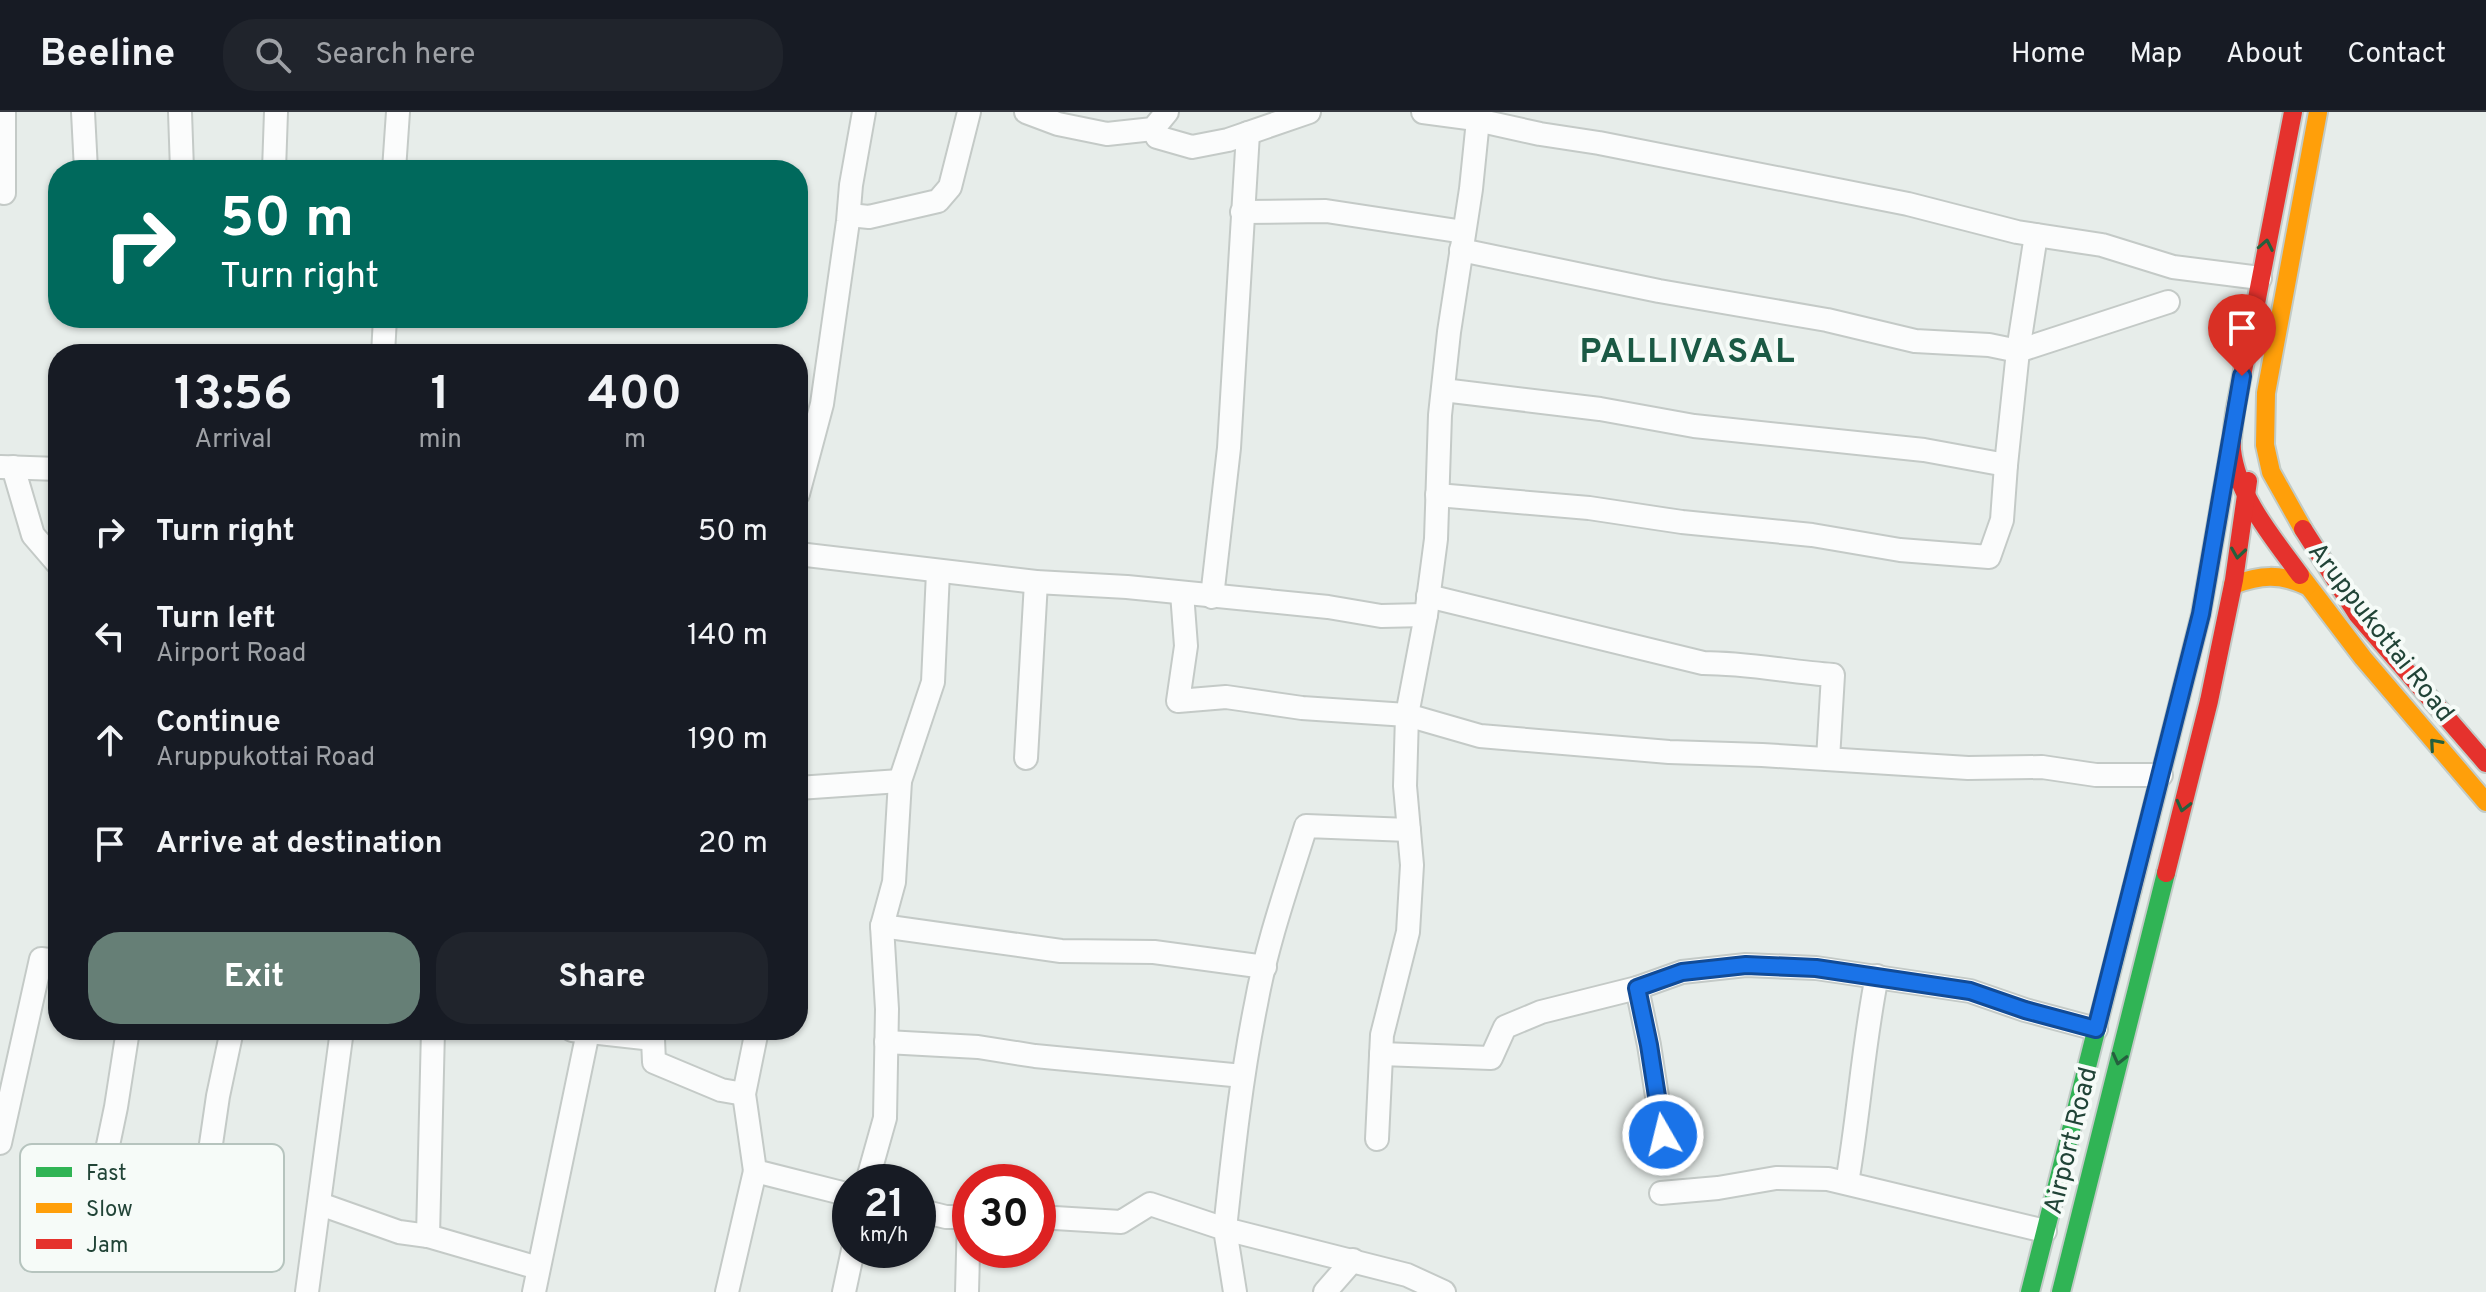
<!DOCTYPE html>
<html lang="en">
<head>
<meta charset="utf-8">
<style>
  :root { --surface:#171b24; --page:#20242c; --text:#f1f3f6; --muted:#9ea1a6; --line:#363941; --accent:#667f76 }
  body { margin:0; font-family:Overpass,sans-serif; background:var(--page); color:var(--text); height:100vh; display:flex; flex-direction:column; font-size:30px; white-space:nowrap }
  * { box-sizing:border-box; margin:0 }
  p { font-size:26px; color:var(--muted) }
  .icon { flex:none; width:44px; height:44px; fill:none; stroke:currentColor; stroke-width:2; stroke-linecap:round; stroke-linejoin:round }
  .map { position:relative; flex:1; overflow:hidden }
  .drawer { position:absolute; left:48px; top:232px; width:760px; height:696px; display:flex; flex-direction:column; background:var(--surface); border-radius:32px; box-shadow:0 2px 6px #0004 }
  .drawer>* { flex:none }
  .top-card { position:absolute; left:48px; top:48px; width:760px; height:168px; border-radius:32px; box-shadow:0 2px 6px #0004; background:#00695c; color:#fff; overflow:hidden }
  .speed { position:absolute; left:832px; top:1052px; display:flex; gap:16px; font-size:40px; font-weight:700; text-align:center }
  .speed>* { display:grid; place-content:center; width:104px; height:104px; border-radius:50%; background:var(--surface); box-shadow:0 2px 6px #0004; line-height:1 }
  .speed small { font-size:20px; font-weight:400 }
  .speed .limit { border:12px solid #d22; background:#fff; color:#111 }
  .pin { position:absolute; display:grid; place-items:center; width:68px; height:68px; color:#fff; margin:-82px -34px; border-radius:50% 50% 50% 0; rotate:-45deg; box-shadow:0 0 8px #0007 }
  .pin .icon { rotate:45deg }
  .me { position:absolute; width:88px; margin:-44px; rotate:352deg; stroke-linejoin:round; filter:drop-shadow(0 0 6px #0008) }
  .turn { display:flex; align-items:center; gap:28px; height:168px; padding:0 40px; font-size:36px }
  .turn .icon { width:104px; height:104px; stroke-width:2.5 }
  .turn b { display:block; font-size:56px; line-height:68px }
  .eta { display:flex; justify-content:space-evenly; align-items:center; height:136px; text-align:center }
  .eta b { font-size:48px; font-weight:700; line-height:56px }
  .cta { display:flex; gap:16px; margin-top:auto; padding:16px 40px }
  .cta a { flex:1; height:92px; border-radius:32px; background:var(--accent); color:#fff; font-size:32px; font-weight:700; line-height:92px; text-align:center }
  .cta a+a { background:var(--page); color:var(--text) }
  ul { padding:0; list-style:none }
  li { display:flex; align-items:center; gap:24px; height:104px; padding:0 40px }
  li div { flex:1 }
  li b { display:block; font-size:30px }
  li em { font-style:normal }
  header { display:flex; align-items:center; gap:48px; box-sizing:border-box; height:112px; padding:0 40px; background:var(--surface); border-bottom:2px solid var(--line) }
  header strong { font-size:38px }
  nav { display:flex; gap:44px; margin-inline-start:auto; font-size:28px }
  .search { width:560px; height:72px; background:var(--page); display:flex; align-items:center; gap:20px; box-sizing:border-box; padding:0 28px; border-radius:32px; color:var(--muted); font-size:30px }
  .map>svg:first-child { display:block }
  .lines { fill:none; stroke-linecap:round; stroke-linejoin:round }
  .street-casing { stroke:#c4cac7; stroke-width:26 }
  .fast-casing { stroke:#c2cbc7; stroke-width:22 }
  .slow-casing { stroke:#c2cbc7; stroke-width:22 }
  .jam-casing { stroke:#c2cbc7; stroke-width:22 }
  .street { stroke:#fbfcfc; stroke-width:22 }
  .fast { stroke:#30b455; stroke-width:18 }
  .slow { stroke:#ff9f0a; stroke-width:18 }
  .jam { stroke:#e5322d; stroke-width:18 }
  .oneway { stroke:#25603e }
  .route-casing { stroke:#114b97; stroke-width:20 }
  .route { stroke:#1a73e8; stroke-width:14 }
  .labels { text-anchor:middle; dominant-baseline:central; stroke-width:8; stroke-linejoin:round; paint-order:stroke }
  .street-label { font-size:26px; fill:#214437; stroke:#f6fbf8 }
  .district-label { font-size:34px; font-weight:bold; letter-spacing:2px; fill:#1a5944; stroke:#f6fbf8 }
  .key { fill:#f6fbf8; stroke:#b6c4be; stroke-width:2 }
  .key-label { font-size:22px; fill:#214437 }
</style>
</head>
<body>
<header>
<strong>Beeline</strong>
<div class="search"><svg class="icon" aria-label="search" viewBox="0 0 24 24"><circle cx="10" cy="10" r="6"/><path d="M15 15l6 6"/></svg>Search here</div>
<nav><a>Home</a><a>Map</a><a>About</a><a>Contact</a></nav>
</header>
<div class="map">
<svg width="2486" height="1180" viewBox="0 0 2486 1180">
  <rect width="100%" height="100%" fill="#e7edea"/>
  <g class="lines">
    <g class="street-casing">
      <g id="street">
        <path d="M4,0v81"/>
        <path d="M83,0l3,58"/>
        <path d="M180,0l2,58"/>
        <path d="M1026,0l32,12 49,10 46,-5 14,-17"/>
        <path d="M1423,0l45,6 72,16 59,9 309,61 109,28 85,13 71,22 87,11"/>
        <path d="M1153,17l4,8 35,10 36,-7 81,-28"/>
        <path d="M274,58l2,-58"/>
        <path d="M394,58l4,-58"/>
        <path d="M1242,100l84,-1 138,21"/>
        <path d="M849,103l20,2 69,-16 12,-14 19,-75"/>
        <path d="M1461,138l198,41 168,29 88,21 74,4 29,6 18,-116"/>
        <path d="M383,242l2,-36"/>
        <path d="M2006,353l12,-114 150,-49"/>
        <path d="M1,355l57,2"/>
        <path d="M13,355l20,68 25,29"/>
        <path d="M798,382l24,-90 26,-183 3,-36 13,-73"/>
        <path d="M1437,383l152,13 93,14 130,13 88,15 89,7 13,-37 4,-55 -82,-15 -230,-24 -94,-17 -157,-19"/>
        <path d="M798,442l238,28 91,5 201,20 53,9 45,-1"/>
        <path d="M1182,481l4,53 -8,55 48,-4 76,11 105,7 73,21 189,16 93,3 206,13 74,-1 54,8h65"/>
        <path d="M1428,484l275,67c44,0 87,9 130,12l-5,84"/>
        <path d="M1212,485l17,-149 19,-315"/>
        <path d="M1026,646l10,-176"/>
        <path d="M798,676l102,-7"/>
        <path d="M1409,718l-103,-4c-18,58 -39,117 -50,178 -15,74 -23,150 -31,225l182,46 37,17"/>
        <path d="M882,814l179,25 93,1 111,15"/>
        <path d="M572,918l81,9v-9"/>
        <path d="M757,918l-13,64 11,77 95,24"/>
        <path d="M653,927l1,23 67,28 23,4"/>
        <path d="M886,930l92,5 57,9 208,20"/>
        <path d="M1381,942l110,4 14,-31 36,-15 96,-24"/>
        <path d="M1663,1023l-14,-90 -12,-57 45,-16 64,-7 70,3 154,23 55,19 71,19"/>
        <path d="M1377,1027l5,-104 26,-103 4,-67 -7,-79 2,-71 19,-100 10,-76 4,-124 9,-83 22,-143 7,-69"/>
        <path d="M0,1031l41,-184 17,2"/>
        <path d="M867,1070l18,-64 2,-109 -5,-83 12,-44 6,-101 33,-99 5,-110"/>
        <path d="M1847,1071c12,-69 16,-138 30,-207"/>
        <path d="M205,1073l13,-89 14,-66"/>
        <path d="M98,1081l18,-86 12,-77"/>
        <path d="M1661,1081l57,-5 58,-10 52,1 217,52"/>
        <path d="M320,1092l79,28 29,4 110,32"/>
        <path d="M918,1098l28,7h24"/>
        <path d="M1038,1105l83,5 29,-18 75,25 10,63"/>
        <path d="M428,1124l5,-206"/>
        <path d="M307,1180l35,-262"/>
        <path d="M534,1180l54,-260"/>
        <path d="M727,1180l28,-121"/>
        <path d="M844,1180l9,-42"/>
        <path d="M967,1180l2,-75"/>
        <path d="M1325,1180l28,-32"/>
      </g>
    </g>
    <g class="fast-casing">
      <g id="fast">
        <path d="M2030,1180l102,-403"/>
        <path d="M2061,1180l105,-419"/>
      </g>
    </g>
    <g class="slow-casing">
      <g id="slow">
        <path d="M2303,417l-32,-57 -6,-27 1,-52 52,-281"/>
        <path d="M2300,463l63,83 123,144"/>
        <path d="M2233,473c27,-10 47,-12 74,1"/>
      </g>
    </g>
    <g class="jam-casing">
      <g id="jam">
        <path d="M2293,0l-57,295c-2,14 -5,29 -4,43 5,46 42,89 68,125"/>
        <path d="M2303,417l54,85 129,149"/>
        <path d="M2166,761l43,-172 25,-121 14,-99"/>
        <path d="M2132,777l69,-275 30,-172"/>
      </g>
    </g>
    <use href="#street" class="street"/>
    <use href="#fast" class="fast"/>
    <use href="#slow" class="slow"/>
    <use href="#jam" class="jam"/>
  </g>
  <defs><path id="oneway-chevron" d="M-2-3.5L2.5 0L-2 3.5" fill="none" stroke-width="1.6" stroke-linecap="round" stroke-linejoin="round" transform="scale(2)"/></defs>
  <g class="oneway">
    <use href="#oneway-chevron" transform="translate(2266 133) rotate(-79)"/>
    <use href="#oneway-chevron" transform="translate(2238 441) rotate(98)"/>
    <use href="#oneway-chevron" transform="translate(2435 632) rotate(-131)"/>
    <use href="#oneway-chevron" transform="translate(2183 694) rotate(104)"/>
    <use href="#oneway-chevron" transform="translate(2119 947) rotate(104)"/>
  </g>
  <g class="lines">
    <g class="route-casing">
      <path id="route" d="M1663,1023l-14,-90 -12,-57 45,-16 64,-7 70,3 154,23 55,19 71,19 105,-415 41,-238"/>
    </g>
    <use href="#route" class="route"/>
  </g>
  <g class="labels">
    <g class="street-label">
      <text transform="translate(2380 521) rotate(52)">Aruppukottai Road</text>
      <text transform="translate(2072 1029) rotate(-76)">Airport Road</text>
    </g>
    <g class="district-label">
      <text x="1688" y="241">PALLIVASAL</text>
    </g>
  </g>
  <rect x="20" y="1032" width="264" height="128" rx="12" class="key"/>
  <rect x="36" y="1055" width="36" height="10" fill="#30b455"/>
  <rect x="36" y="1091" width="36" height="10" fill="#ff9f0a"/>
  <rect x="36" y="1127" width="36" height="10" fill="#e5322d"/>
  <g class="key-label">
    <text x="86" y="1068">Fast</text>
    <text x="86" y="1104">Slow</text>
    <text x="86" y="1140">Jam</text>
  </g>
</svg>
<div class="speed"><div>21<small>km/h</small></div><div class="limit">30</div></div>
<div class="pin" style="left:2242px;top:264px;background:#d93025"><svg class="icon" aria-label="arrive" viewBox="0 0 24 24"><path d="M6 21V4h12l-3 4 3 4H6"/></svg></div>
<svg class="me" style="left:1663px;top:1023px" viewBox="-20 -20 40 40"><circle r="17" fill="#1a73e8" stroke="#fff" stroke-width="3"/><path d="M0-11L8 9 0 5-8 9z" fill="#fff"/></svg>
<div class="top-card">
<div class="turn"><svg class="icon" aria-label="right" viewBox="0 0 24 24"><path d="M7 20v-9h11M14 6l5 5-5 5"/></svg><div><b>50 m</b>Turn right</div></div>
</div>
<section class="drawer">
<div class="eta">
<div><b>13:56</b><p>Arrival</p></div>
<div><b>1</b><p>min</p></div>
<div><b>400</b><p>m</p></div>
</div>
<ul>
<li><svg class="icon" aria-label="right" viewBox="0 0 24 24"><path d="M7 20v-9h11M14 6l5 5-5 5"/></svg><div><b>Turn right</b></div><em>50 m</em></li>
<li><svg class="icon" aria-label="left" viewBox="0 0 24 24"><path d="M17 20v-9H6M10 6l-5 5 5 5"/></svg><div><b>Turn left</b><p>Airport Road</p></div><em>140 m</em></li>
<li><svg class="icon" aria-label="ahead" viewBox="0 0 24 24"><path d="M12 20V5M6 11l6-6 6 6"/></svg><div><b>Continue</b><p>Aruppukottai Road</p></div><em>190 m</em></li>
<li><svg class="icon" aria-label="arrive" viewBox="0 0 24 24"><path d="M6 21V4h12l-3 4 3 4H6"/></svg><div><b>Arrive at destination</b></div><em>20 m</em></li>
</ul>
<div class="cta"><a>Exit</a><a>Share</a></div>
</section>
</div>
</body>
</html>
